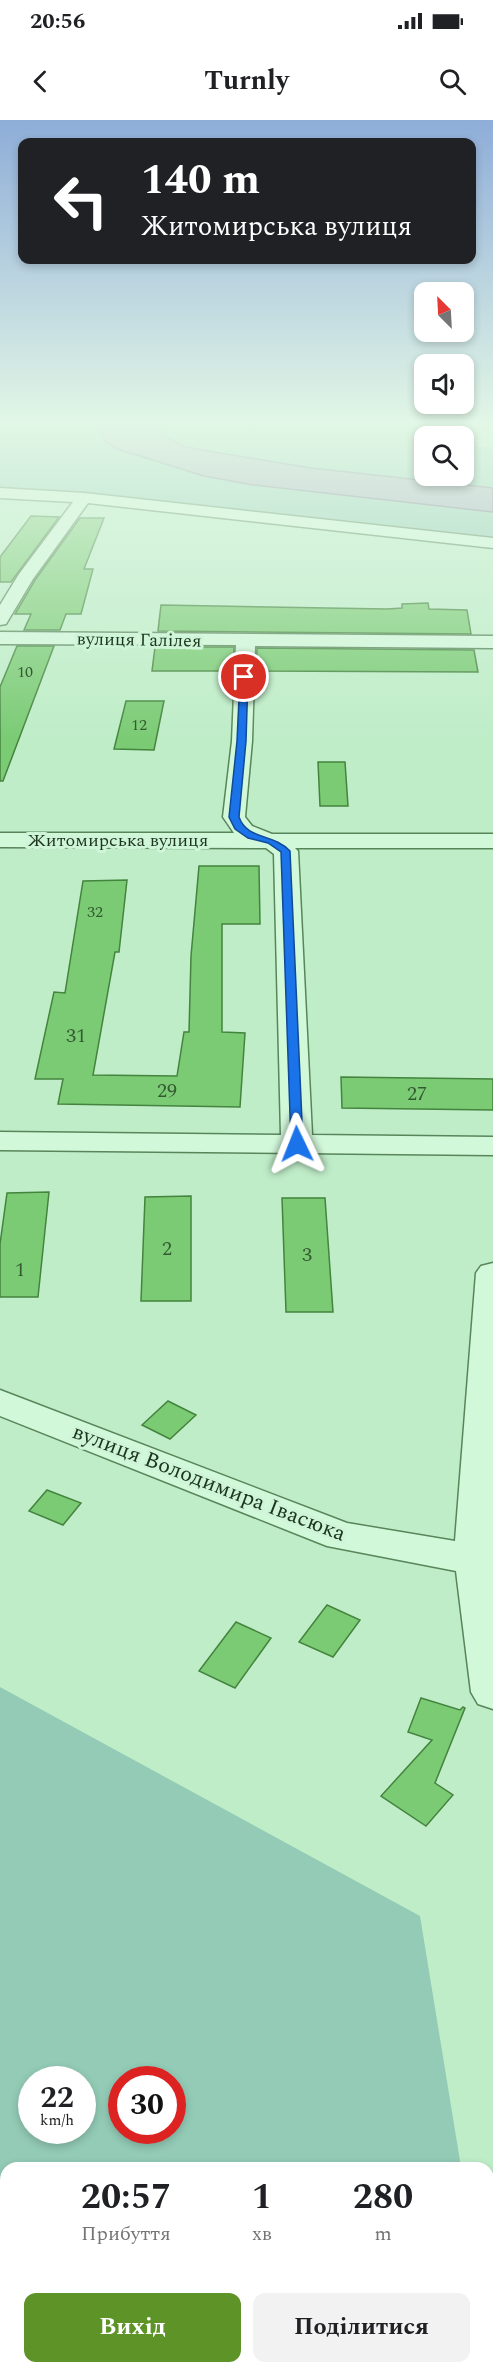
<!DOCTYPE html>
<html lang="uk">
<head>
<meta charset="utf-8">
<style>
  :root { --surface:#fff; --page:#f2f2f2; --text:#202124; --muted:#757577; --accent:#5e9328 }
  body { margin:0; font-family:Spectral,serif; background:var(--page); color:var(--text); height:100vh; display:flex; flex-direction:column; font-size:22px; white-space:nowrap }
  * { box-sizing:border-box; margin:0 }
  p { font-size:20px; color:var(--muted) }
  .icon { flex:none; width:33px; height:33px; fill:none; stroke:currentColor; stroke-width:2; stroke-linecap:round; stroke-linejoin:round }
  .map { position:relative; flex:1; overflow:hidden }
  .sheet { position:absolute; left:0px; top:2042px; width:494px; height:212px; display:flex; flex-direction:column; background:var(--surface); border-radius:18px 18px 0 0; box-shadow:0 3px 9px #0003 }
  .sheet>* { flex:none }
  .top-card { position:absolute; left:18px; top:18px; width:458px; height:126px; border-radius:12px; box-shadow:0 3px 9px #0003; background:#202124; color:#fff; overflow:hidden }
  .needle { width:39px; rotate:336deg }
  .fabs { position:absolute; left:414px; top:162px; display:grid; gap:12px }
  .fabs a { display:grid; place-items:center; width:60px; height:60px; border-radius:12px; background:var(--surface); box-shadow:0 3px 9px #0003; font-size:30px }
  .speed { position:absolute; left:18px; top:1946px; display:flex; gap:12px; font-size:30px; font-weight:700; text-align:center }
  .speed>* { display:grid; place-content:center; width:78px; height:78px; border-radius:50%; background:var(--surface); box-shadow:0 3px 9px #0003; line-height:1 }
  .speed small { font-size:15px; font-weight:400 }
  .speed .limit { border:9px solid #d22; background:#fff; color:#111 }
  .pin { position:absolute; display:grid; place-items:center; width:51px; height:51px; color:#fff; margin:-26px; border:3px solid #fff; border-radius:50%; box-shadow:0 2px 6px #0007 }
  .me { position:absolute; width:66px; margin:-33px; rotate:358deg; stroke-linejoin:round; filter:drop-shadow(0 0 4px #0008) }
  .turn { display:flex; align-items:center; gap:21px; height:126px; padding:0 24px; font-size:27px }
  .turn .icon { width:78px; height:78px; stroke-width:2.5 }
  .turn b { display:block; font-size:42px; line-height:51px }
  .eta { display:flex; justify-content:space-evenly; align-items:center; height:102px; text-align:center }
  .eta b { font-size:36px; font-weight:700; line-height:42px }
  .primary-button { display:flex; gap:12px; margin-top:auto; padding:12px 24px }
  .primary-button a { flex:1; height:69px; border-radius:12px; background:var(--accent); color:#fff; font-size:24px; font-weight:700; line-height:69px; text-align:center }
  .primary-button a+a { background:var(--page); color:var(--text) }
  .status { display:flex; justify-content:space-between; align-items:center; height:42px; padding:0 30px; background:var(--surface); direction:ltr }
  .status svg { height:16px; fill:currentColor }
  header { display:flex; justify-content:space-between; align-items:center; height:78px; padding:0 24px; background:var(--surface); font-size:27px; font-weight:700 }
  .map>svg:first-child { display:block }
  .green { fill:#93cbb6; fill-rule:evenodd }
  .water { fill:#a8a2bf; stroke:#736a8c; stroke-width:1.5 }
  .building { fill:#7bcb75; stroke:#44843e; stroke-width:1.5 }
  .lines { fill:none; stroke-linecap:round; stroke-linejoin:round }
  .minor-casing { stroke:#588559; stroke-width:3 }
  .minor { fill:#d2f8da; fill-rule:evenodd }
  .route { fill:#1a73e8; stroke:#114b97; stroke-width:1.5 }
  .labels { text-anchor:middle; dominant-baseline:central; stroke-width:6; stroke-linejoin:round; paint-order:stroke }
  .far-number-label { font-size:16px; fill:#345a32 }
  .far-street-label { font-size:18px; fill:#1c351c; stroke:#cef5d7 }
  .number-label { font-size:20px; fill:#345a32 }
  .street-label { font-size:22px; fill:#1c351c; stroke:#cef5d7 }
</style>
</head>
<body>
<div class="status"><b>20:56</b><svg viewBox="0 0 49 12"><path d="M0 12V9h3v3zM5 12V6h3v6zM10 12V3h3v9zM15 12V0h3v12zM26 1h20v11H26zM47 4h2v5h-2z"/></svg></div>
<header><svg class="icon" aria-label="back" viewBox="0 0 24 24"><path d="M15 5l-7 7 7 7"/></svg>Turnly<svg class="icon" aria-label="search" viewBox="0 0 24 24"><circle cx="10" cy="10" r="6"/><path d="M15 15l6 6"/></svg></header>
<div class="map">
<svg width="493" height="2252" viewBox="0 0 493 2252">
  <rect width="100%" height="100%" fill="#bfedc8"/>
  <g class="green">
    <path d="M10,304h85l11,18 11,7 87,27 49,9 240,27v31l-493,-50v-60z"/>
    <path d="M157,304h273l22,12h-28v40h40v-33l6,4h23v41l-182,-20 -109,-18 -20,-4 -17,-10z"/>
    <path d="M0,1567l420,229 41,251 -455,1v199h482v-40l5,45h-493zM32,1959h50v51h-50zM122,1959h50v51h-50z"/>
  </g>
  <path class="water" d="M95,304h62l8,12 17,10 20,4 109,18 182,20v24l-240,-27 -49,-9 -87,-27 -11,-7z"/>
  <g class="building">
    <path d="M31,396l28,1 -48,65h-11v-25z"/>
    <path d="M80,398h24l-20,51h9l-12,45h-15l-6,16h-36l7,-16h-16l20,-34z"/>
    <path d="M428,483l1,6 38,1 4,24 -313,-3 3,-26 226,4 15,-1v-4z"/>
    <path d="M17,526h37l-51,135h-3v-94z"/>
    <path d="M155,527h79l-1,24h-81z"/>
    <path d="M257,528l217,2 4,22 -222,-1z"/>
    <path d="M126,581h38l-10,49 -40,-1z"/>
    <path d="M318,642h27l3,44h-28z"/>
    <path d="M199,746h60l1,58h-38v108l23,1 -5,74 -182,-3 5,-25h-28l19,-87 11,1 18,-112 44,-1 -8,72h-4l-22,123 84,1 7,-44h5l2,-76z"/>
    <path d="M341,957l152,2v31l-151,-2z"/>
    <path d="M49,1072l-11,105h-38v-53l7,-51z"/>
    <path d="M191,1076v105h-50l4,-104z"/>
    <path d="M282,1078h43l8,114h-47z"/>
    <path d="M168,1281l28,14 -26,24 -28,-14z"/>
    <path d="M47,1370l34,13 -18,22 -34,-14z"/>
    <path d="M327,1485l33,15 -27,37 -34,-15z"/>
    <path d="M236,1502l35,16 -36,50 -36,-17z"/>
    <path d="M421,1578l39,12 3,-3 2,1 -30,75 18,12 -27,31 -45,-30 51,-56 -24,-8z"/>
  </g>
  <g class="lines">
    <g class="minor-casing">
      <g id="minor">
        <path d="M0,368l84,5 409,45v10l-405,-45 -55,76 -27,45 -6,1v-20l19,-31 54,-72 -73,-4z"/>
        <path d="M0,512l493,4v12l-238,-2 -3,95 -7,76 7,9 20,8h221v14h-198l3,3 14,284 181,2v18l-493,-5v-18l281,3 -7,-281 -8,-6 -266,-1v-14h234l-11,-16 9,-76 4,-96 -236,-1z"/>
        <path d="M493,1143v446l-15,-5 -7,-12 -15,-121 -129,-25 -327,-130v-26l347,133 108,18 21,-268 5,-7z"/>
      </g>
    </g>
    <use href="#minor" class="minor"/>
  </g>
  <linearGradient id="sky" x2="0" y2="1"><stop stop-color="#8eadd8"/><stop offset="0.49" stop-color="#e2f7e6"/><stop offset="1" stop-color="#e2f7e6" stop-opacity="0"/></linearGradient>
  <rect width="493" height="619" fill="url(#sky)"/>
  <path class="route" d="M244,555l4,2 -2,64 -7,76c8,23 34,16 51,34l13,293 -6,4 -6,-4 -10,-292 -13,-9 -20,-5 -13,-9 -6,-12 8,-76 3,-64z"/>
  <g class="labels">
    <g class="far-number-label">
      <text x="25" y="552">10</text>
      <text x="139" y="605">12</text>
      <text x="95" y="792">32</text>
    </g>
    <g class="far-street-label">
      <text transform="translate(139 520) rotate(1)">вулиця Галілея</text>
      <text x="118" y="720">Житомирська вулиця</text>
    </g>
    <g class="number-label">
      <text x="76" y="916">31</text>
      <text x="167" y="971">29</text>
      <text x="417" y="974">27</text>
      <text x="167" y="1129">2</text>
      <text x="307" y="1135">3</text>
      <text x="20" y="1150">1</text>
    </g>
    <g class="street-label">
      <text transform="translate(209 1363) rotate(21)">вулиця Володимира Івасюка</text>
    </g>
  </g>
</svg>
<div class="fabs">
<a><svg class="needle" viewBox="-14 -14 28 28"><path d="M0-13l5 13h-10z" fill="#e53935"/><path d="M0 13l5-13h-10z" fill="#757577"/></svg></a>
<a><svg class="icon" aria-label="sound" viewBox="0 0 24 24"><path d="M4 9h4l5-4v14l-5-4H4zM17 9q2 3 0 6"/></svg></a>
<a><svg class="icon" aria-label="search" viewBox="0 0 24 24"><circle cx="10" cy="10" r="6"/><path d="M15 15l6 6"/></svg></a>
</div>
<div class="speed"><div>22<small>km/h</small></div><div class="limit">30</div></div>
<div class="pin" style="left:244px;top:557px;background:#d93025"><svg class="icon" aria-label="arrive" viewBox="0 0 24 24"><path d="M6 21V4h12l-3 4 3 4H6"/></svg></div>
<svg class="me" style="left:297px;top:1024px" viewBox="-20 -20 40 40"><path d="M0-17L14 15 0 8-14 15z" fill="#1a73e8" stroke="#fff" stroke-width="4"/></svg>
<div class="top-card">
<div class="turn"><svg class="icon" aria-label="left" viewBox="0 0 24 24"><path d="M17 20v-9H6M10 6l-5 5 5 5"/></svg><div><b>140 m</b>Житомирська вулиця</div></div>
</div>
<section class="sheet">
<div class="eta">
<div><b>20:57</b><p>Прибуття</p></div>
<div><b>1</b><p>хв</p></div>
<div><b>280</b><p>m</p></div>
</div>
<div class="primary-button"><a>Вихід</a><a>Поділитися</a></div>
</section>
</div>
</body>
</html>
